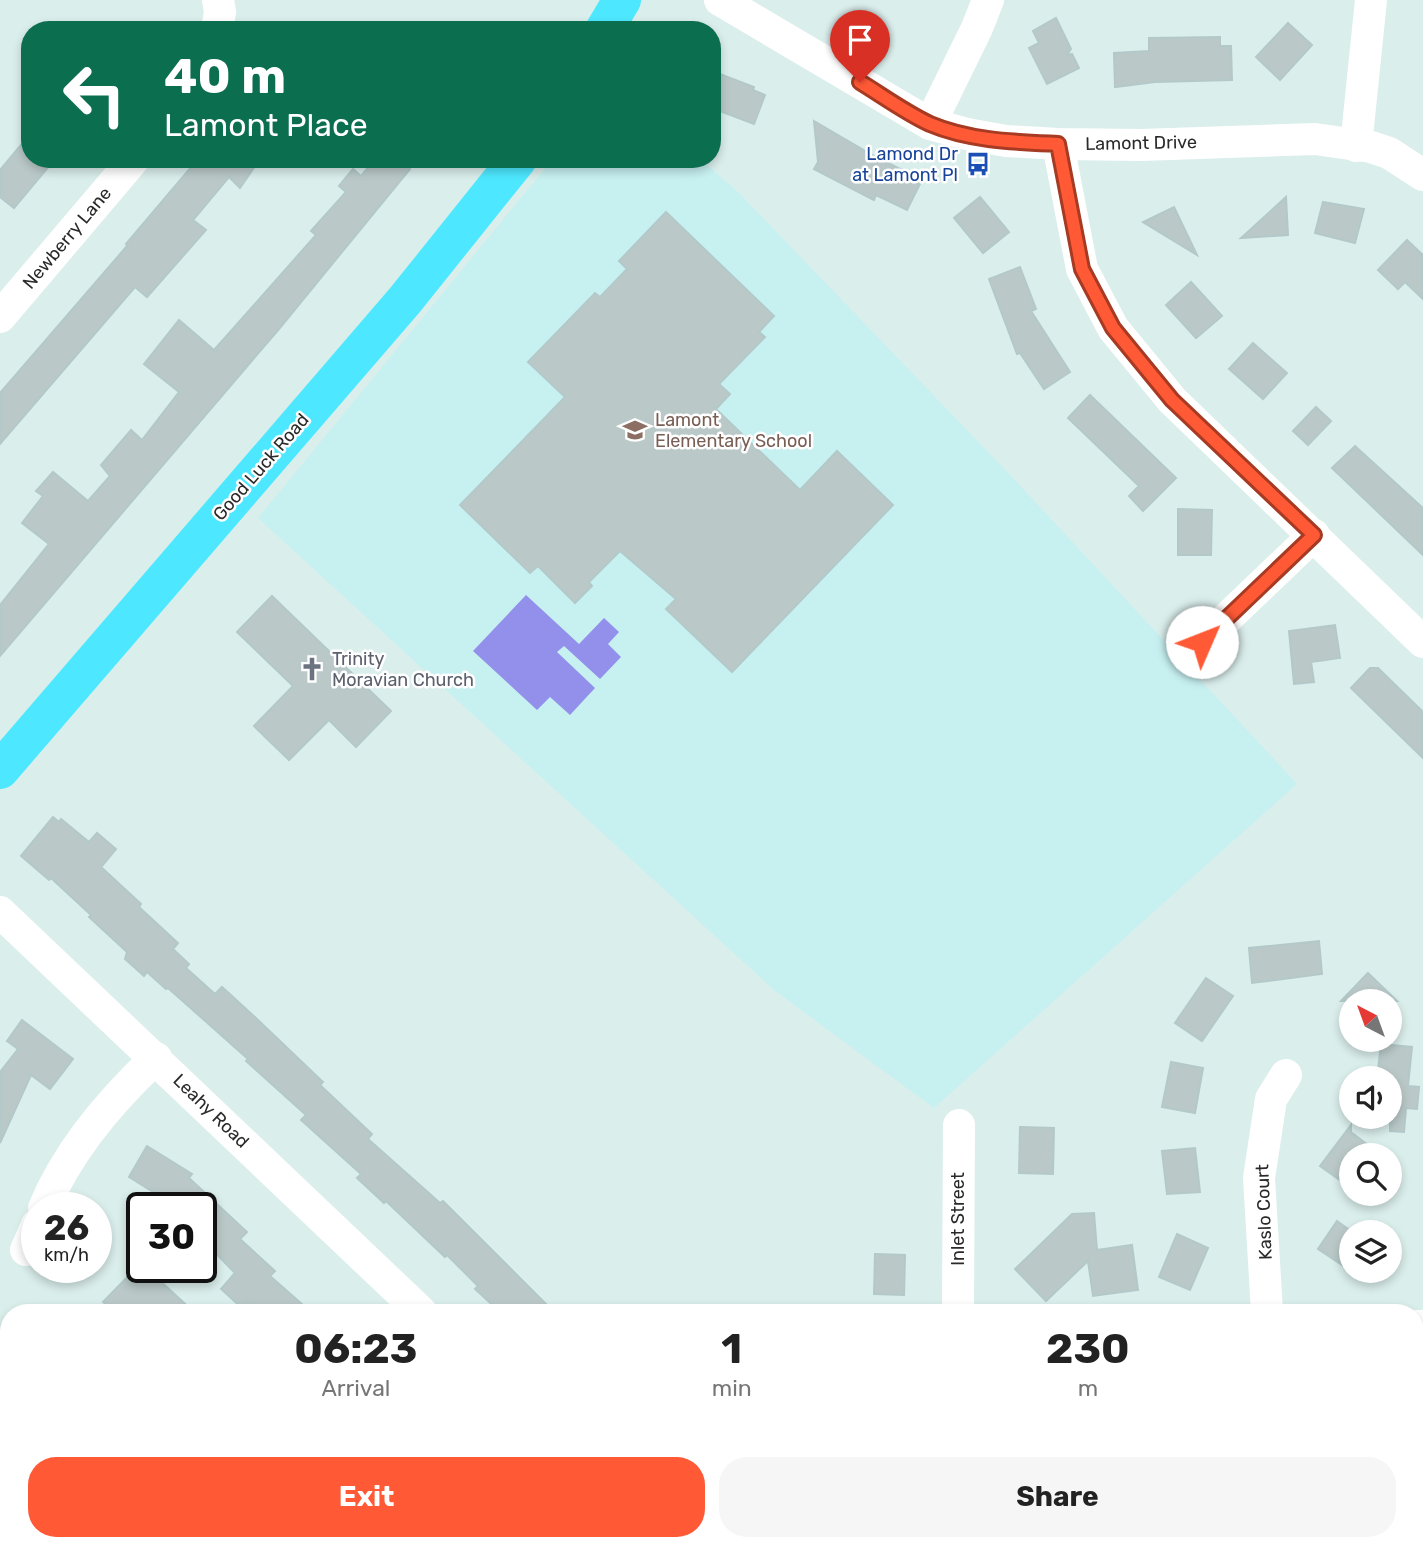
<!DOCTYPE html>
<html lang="en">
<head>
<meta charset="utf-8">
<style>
  :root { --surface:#fff; --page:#f6f6f6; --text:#222; --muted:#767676; --accent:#ff5935 }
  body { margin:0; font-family:Rubik,sans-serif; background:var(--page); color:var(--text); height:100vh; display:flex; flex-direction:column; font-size:26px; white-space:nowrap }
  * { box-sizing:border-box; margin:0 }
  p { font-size:23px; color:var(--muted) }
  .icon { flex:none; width:38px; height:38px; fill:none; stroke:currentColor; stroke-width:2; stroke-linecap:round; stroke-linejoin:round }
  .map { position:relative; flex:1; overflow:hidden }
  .drawer { position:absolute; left:0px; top:1304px; width:1424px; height:247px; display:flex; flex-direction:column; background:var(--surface); border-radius:28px 28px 0 0; box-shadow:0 4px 10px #0003 }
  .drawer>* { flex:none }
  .top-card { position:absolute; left:21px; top:21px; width:700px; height:147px; border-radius:28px; box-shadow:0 4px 10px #0003; background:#0b6e4f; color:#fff; overflow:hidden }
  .needle { width:46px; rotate:319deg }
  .buttons { position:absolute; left:1339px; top:989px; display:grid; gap:14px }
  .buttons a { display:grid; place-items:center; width:63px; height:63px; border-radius:50%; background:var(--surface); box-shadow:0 4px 10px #0003; font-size:35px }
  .speed { position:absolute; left:21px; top:1192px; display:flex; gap:14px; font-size:35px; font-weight:700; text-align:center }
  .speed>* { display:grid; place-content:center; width:91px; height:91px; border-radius:50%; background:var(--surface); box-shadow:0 4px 10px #0003; line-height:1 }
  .speed small { font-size:18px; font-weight:400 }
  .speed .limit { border:4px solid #111; border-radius:10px; background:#fff; color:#111 }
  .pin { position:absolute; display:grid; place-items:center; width:60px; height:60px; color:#fff; margin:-72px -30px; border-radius:50% 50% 50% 0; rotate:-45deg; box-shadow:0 0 7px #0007 }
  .pin .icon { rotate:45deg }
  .me { position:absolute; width:77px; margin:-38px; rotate:46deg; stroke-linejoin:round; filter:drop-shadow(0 0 5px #0008) }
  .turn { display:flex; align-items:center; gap:24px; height:147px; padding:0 28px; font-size:32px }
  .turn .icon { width:91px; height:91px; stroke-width:2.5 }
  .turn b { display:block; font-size:49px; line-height:60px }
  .eta { display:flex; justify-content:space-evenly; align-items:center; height:119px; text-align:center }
  .eta b { font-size:42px; font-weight:700; line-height:49px }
  .button { display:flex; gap:14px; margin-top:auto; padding:14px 28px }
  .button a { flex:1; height:80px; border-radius:28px; background:var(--accent); color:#fff; font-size:28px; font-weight:700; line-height:80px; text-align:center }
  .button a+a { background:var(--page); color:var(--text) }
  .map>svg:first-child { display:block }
  .education { fill:#c7f0f1 }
  .green { fill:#9290ea }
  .building { fill:#bac9c8; stroke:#b3c9c9; stroke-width:2 }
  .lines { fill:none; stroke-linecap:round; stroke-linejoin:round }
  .minor { stroke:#fff; stroke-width:32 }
  .major { stroke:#4de8ff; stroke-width:38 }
  .route-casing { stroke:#a63a22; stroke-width:18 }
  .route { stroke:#ff5935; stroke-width:12 }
  .labels { text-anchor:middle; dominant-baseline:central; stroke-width:5; stroke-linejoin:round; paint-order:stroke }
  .street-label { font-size:18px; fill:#2a2a2a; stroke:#fff }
  .transit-label { font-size:18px; fill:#164399; stroke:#fff; text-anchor:end }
  .education-label { font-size:18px; fill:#785e54; stroke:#fff; text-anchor:start }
  .worship-label { font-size:18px; fill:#5b616d; stroke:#fff; text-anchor:start }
</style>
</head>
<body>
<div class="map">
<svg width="1423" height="1549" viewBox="0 0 1423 1549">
  <rect width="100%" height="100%" fill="#daeeec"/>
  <path class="education" d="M553,159h147l38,33 274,285 285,307 -363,324 -160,-118 -516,-472z"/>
  <path class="green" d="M526,595l53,49 25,-26 15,14 -11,12 13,13 -21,22 -36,-33 -7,6 38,36 -25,27 -20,-18 -13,13 -64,-59z"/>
  <g class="building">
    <path d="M1056,18l15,31 -4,6 5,-1 7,14 -32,16 -18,-36 10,-5 -6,-12z"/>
    <path d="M1288,23l24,22 -32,35 -24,-23z"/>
    <path d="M1220,37v9h11l1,34 -77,2 -40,5 -1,-34 35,-2v-13z"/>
    <path d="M712,71l42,16 -1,3 12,5 -11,29 -42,-16z"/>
    <path d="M814,121l60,35 48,24 -15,30 -31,-15 -2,5 -60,-31 4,-7z"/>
    <path d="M30,134v25h25l-41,49 -14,-11v-27z"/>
    <path d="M198,159h62l-20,29 -11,-11 -36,43 13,10 -59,67 -12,-10 -135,157v-51l127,-147 -1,-2z"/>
    <path d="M375,159h24l11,10 -131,160 -279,327v-51l49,-61 -27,-21 21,-27 -7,-5 17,-19 35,29 22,-25 -9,-11 30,-35 11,10 37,-48 -35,-28 35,-44 35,30 102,-115 -5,-4 35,-39 -7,-6 14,-17 8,7z"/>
    <path d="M980,197l29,35 -26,21 -29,-35z"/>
    <path d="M1286,197l2,38 -47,3z"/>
    <path d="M1323,202l41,7 -9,34 -40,-10z"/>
    <path d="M1174,207l23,48 -54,-33z"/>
    <path d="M666,212l108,104 -15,16 6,5 -46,47 11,10 -14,15 84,81 37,-39 56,54 -161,167 -66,-63 10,-10 -56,-48 -31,31 3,4 -17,17 -37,-37 -8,7 -70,-68 105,-108 -37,-35 67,-69 5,4 27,-28 -8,-8z"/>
    <path d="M1407,240l16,15v44l-18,-17 -7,7 -20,-19z"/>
    <path d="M1020,267l16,42 -5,2 39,61 -26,17 -24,-36 -3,1 -28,-75z"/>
    <path d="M1191,282l31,34 -26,22 -30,-33z"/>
    <path d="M1253,343l34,30 -24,26 -34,-30z"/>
    <path d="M1090,395l86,83 -33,33 -14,-15 10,-10 -71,-68z"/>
    <path d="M1316,407l15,14 -23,24 -15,-14z"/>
    <path d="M1355,446l68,62v47l-91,-87z"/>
    <path d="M1178,509l34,1 -1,45h-33z"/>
    <path d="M272,596l119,115 -35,36 -27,-27 -40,40 -35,-34 39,-40 -56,-54z"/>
    <path d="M1335,625l5,33 -29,4 3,20 -20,2 -5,-53z"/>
    <path d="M1370,668h8l45,44v46l-72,-70z"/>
    <path d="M53,817l6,5 2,-3 28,23 8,-9 19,16 -15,18 40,37 -2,3 39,36 -5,6 16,15 -3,4 29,26 7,-7 36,33 65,62 -3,3 52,49 -4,5 72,64 3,-2 111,111h-54l-25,-23 3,-3 -31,-31 -2,2 -59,-56 -2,2 -27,-25 4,-4 -60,-54 5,-5 -60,-54 2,-2 -80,-71 -2,1 -19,-17 -3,4 -19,-17 2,-7 -38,-35 2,-2 -40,-37 -2,2 -28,-24z"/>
    <path d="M1319,941l3,33 -70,9 -3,-35z"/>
    <path d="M1368,973l29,28h-56z"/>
    <path d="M1206,978l27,18 -31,45 -27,-18z"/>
    <path d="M22,1020l51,39 -23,30 -19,-14 -31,68v-71l18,-23 -11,-8z"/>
    <path d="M1381,1044l31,3 -4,39 11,1 -2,22 -11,-1 -2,24 -14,-1v-53h-13z"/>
    <path d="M1171,1062l32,6 -8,45 -33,-6z"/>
    <path d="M1351,1125v7l30,23h-30v33l-31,-22z"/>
    <path d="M1020,1127l34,1 -1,46 -34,-1z"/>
    <path d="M147,1146l45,28 -3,4 58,54 -7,7 35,32 -5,5 41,36h-52l-11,-10 -5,7 -22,-20 14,-16 -34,-35v-30h-22l-50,-31z"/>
    <path d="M1195,1148l5,44 -33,2 -5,-43z"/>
    <path d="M1094,1213l3,37 35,-5 6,45 -45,6 -5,-35 -42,40 -31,-32 57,-55z"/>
    <path d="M1337,1221l14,10v40l-33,-22z"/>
    <path d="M1177,1234l31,14 -18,42 -31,-13z"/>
    <path d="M875,1254l30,1 -1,40 -30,-1z"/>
    <path d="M141,1263l1,4h3l49,45h-79l-12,-10z"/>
  </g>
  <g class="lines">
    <g class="minor">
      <path d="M720,0l210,124 37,10 39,7 52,3 83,1 174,-6 56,8 18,6 34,22"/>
      <path d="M217,30l3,-18 -2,-12"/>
      <path d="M930,124l47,-96 11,-28"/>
      <path d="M1058,144l24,125 31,59 59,72 251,242"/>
      <path d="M1356,146l15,-146"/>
      <path d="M0,317l134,-158"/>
      <path d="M1202,642l112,-107"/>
      <path d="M0,912l421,400"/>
      <path d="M44,1208c24,-58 66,-107 112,-150"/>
      <path d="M26,1250l11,-25"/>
      <path d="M958,1312l1,-187"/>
      <path d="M1267,1312l-8,-134 12,-79 15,-24"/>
      <path d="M1416,1326h7"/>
      <path d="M646,1542l2,7"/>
      <path d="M949,1549l1,-7"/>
    </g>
    <g class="major">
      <path d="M604,30l18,-30"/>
      <path d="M0,770l405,-470 113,-141"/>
    </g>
  </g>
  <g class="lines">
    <g class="route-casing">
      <path id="route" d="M860,82c23,14 46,31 70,42 40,17 86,18 128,20l24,125 31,59 59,72 142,135 -112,107"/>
    </g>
    <use href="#route" class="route"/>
  </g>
  <defs>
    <g id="bus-bare" transform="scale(1.89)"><path d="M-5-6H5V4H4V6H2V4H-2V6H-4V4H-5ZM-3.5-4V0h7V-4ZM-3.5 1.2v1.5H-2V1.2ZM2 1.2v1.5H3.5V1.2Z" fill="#1a4fb4" stroke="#fff" stroke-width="2.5" paint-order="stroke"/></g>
    <g id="school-bare" transform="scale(1.89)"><path d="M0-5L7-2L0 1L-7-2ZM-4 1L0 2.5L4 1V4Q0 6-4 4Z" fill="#8d6e63" stroke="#fff" stroke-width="2.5" paint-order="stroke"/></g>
    <g id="church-bare" transform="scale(1.89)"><path d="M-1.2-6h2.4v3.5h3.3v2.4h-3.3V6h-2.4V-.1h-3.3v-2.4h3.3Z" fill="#6b7280" stroke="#fff" stroke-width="2.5" paint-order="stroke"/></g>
  </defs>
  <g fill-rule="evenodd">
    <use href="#bus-bare" x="978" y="164"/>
    <use href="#school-bare" x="635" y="430"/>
    <use href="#church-bare" x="312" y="669"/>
  </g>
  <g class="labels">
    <g class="street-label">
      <text transform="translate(1141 143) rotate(-1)">Lamont Drive</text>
      <text transform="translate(67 238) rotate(-50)">Newberry Lane</text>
      <text transform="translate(261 467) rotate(-49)">Good Luck Road</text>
      <text transform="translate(211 1111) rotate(44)">Leahy Road</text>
      <text transform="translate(1264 1212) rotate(-92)">Kaslo Court</text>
      <text transform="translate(958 1219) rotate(-90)">Inlet Street</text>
    </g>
    <g class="transit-label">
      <text x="958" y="154">Lamond Dr<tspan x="958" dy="21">at Lamont Pl</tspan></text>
    </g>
    <g class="education-label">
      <text x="655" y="420">Lamont<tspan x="655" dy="21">Elementary School</tspan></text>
    </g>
    <g class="worship-label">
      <text x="332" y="659">Trinity<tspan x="332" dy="21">Moravian Church</tspan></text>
    </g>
  </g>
</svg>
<div class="buttons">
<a><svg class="needle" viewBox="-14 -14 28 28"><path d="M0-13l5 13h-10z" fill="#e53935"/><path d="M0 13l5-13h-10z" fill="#767676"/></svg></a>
<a><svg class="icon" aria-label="sound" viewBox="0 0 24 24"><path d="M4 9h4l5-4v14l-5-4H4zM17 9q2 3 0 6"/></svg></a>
<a><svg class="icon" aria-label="search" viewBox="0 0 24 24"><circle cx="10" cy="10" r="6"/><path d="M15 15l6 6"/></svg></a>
<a><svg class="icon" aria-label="layers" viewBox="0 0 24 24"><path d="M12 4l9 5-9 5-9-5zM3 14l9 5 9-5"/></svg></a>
</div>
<div class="speed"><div>26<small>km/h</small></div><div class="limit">30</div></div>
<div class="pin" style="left:860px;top:82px;background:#d93025"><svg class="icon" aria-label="arrive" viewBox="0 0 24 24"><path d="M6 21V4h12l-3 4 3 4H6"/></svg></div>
<svg class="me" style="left:1202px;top:642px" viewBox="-20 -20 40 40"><circle r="19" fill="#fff"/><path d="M0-13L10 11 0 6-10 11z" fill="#ff5935"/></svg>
<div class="top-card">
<div class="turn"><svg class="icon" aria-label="left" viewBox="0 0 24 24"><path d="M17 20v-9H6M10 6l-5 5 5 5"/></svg><div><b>40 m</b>Lamont Place</div></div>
</div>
<section class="drawer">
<div class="eta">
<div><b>06:23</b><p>Arrival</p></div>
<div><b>1</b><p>min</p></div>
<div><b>230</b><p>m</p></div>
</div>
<div class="button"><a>Exit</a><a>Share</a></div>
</section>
</div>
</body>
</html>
